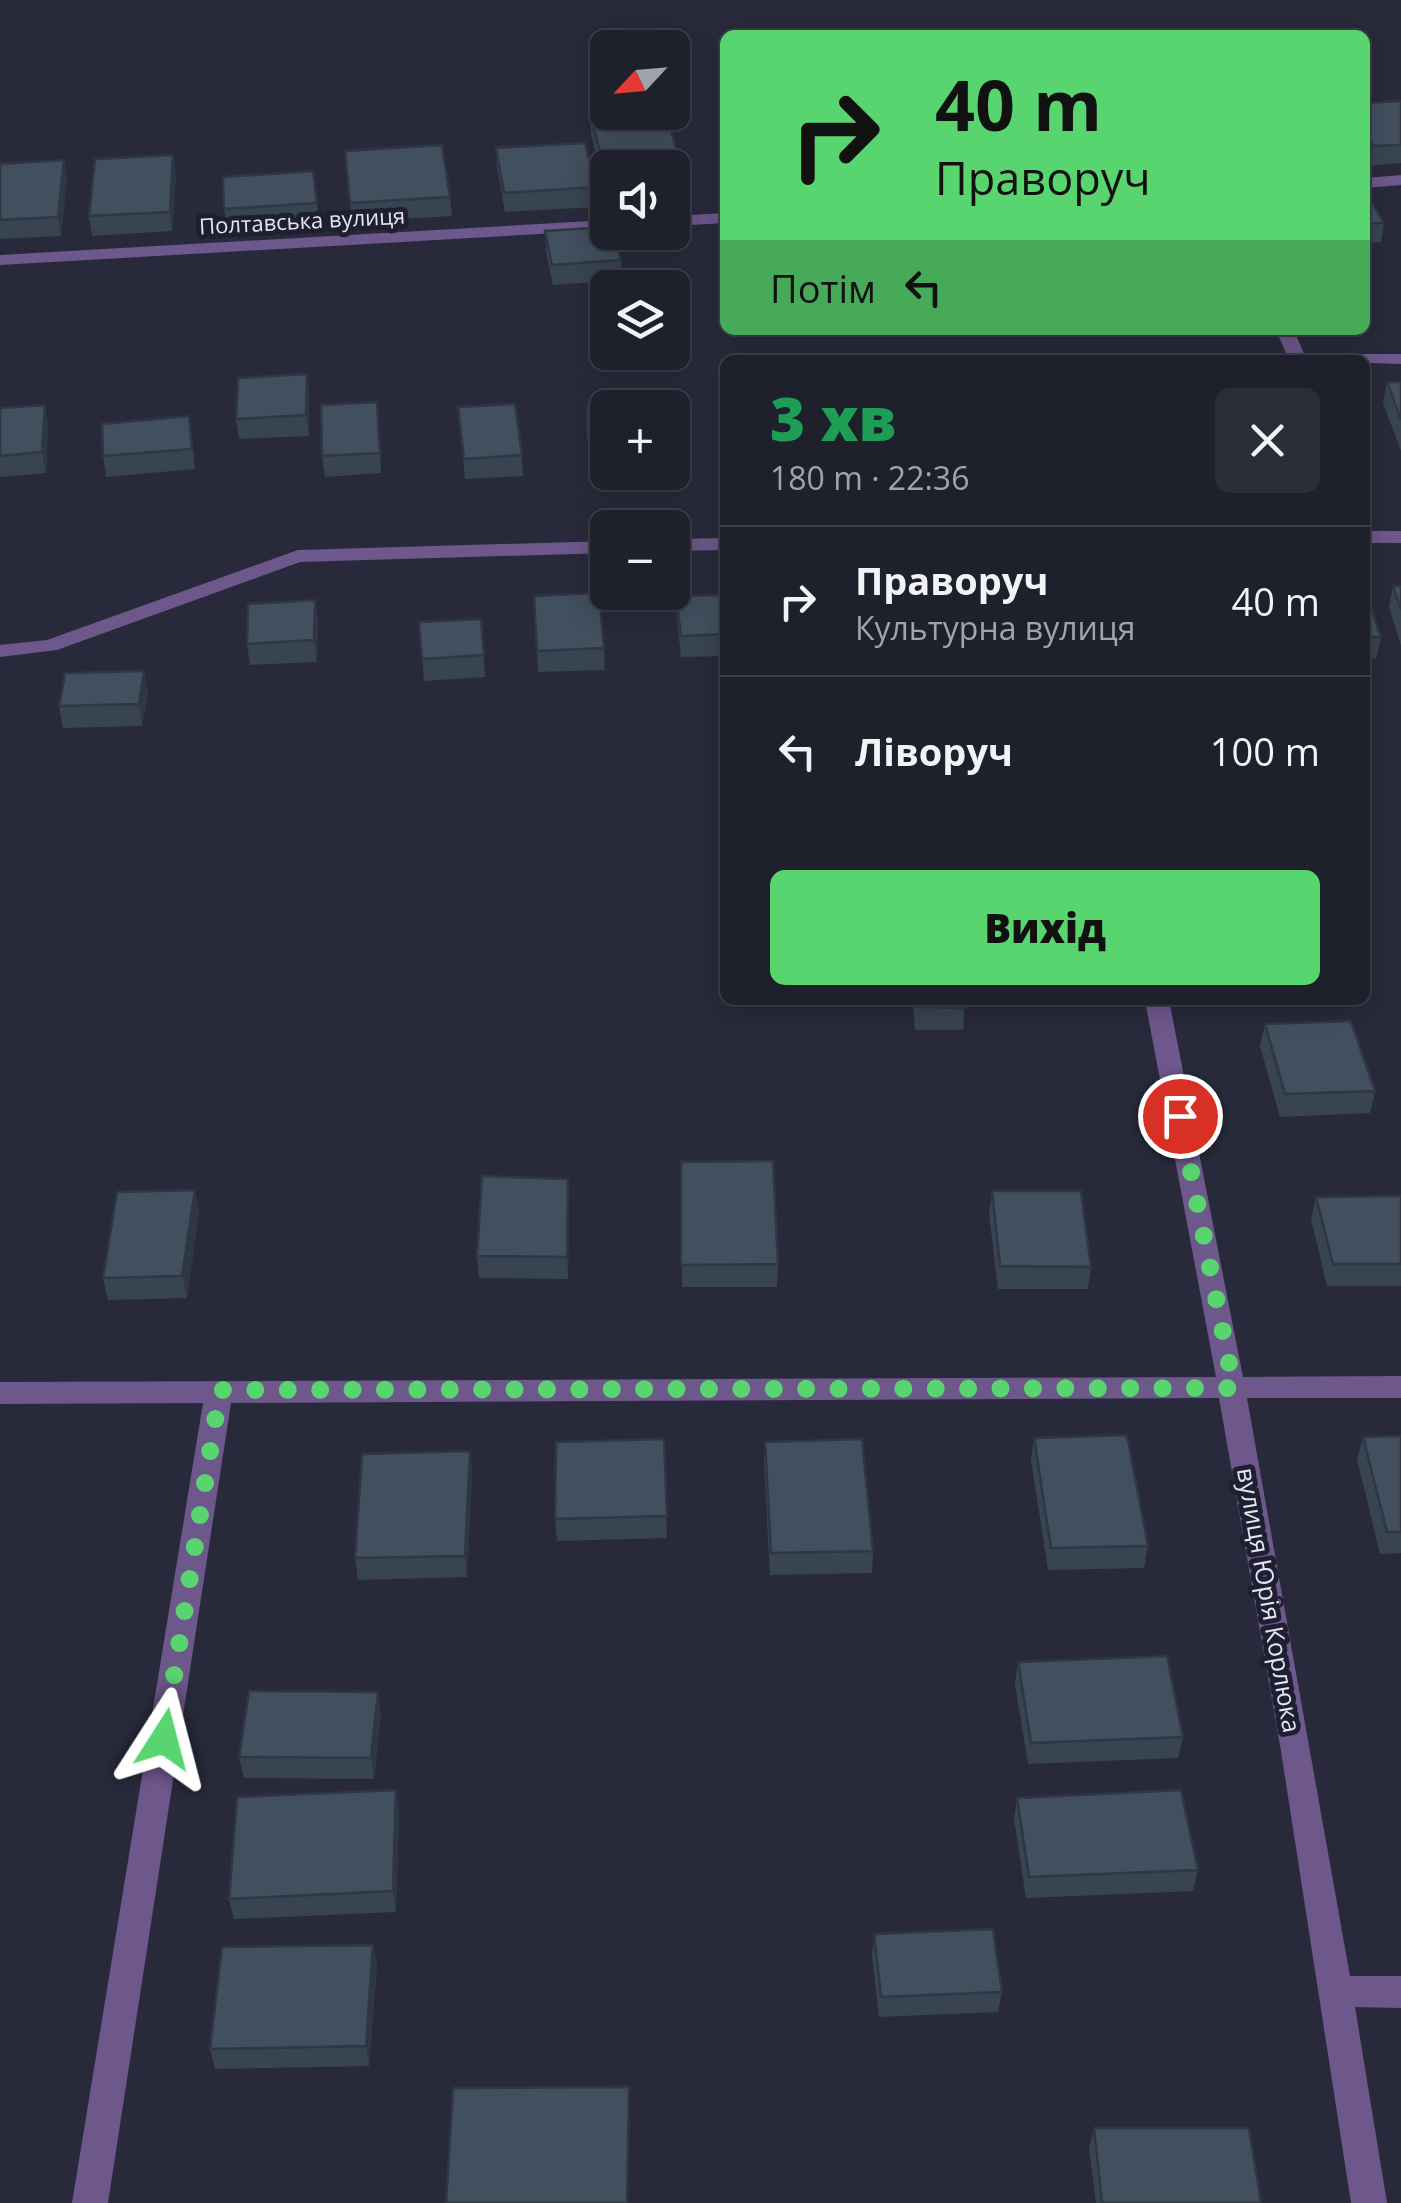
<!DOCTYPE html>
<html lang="uk">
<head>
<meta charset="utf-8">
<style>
  :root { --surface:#1e202c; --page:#2b2d38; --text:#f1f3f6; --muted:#a1a3a9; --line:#3c3e48; --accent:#59d56f }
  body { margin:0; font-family:"Open Sans",sans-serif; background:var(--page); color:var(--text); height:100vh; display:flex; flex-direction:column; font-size:38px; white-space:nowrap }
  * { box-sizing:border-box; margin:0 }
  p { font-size:32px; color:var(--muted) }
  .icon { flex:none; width:55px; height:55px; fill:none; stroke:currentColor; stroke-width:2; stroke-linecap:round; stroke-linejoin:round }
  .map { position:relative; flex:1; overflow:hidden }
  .details { position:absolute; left:720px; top:355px; width:650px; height:650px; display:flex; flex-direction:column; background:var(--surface); border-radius:15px; box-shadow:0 5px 25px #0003,0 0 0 2px var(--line) }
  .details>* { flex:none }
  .top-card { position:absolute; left:720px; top:30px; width:650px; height:305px; border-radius:15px; box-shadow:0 5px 25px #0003,0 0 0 2px var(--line); background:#59d56f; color:#111; overflow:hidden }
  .needle { width:65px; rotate:244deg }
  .fabs { position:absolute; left:590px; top:30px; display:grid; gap:20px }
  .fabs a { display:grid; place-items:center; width:100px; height:100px; border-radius:15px; background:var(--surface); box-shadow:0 5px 25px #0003,0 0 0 2px var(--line); font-size:50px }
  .pin { position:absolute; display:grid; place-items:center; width:85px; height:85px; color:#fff; margin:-42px; border:5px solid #fff; border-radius:50%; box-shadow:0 2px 10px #0007 }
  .me { position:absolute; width:110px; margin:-55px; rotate:9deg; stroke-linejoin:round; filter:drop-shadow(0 0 8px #0008) }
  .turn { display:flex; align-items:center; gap:35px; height:210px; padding:0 50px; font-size:45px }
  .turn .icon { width:130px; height:130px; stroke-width:2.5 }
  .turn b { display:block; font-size:70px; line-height:85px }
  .then { display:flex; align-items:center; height:95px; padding:0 50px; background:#0003; gap:20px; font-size:38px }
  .round { display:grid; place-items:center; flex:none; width:105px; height:105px; border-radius:15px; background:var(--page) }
  .summary { display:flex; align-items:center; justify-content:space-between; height:170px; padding:0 50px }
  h1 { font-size:60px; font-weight:800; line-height:75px; color:#1e9e55 }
  .action { display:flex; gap:20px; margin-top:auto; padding:20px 50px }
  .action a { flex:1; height:115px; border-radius:15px; background:var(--accent); color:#111; font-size:40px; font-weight:800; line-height:115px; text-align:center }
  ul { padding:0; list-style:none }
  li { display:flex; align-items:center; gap:30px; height:150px; padding:0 50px; border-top:2px solid var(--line) }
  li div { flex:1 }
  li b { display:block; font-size:38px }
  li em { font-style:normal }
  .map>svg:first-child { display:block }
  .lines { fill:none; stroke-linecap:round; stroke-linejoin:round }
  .minor { fill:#6e578b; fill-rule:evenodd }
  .wall { fill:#384451 }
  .shaded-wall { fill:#2e3742 }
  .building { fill:#414f5e; stroke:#2e3742; stroke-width:2.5 }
  .route { stroke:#59d56f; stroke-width:18; stroke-dasharray:0 32.4 }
  .labels { text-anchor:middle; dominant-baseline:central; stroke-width:10; stroke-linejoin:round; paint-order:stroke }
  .far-street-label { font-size:22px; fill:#e3e5f0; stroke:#1e2031 }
  .street-label { font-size:25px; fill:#e3e5f0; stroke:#1e2031 }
</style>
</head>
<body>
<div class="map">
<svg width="1401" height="2203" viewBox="0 0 1401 2203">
  <rect width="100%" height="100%" fill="#282a3b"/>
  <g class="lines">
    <g class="minor">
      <path d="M1401,175v10l-36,3v-10z"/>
      <path d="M725,213v10l-53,3v-10z"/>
      <path d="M608,220v10l-608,35v-10z"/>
      <path d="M1276,330h18l10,24h97v10l-112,-4z"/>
      <rect x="1365" y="531" width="36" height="12"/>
      <path d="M725,538v12l-53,1v-12z"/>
      <path d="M608,541v12l-308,9 -243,88 -57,7v-12l47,-5 251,-90z"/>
      <path d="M1145,1000h24l74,377 158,-1v22h-154l103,578h51v32l-46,-1 32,196h-36l-70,-452 -62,-353 -988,5 -123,800h-36l131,-800 -203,1v-22l1216,-5z"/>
    </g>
  </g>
  <g class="wall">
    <path d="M1401,101v62l-31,3 -5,-8v-55z"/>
    <path d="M590,115l87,36v19h-5v-2h-64v6h-7l-10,-40z"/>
    <path d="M725,141v28l-3,-8v-19z"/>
    <path d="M496,148l100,39v20l-91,5 -8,-45z"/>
    <path d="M345,151l105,46 2,19 -100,6z"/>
    <path d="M173,155l3,19 -4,57 -80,5 -3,-20z"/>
    <path d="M64,160l3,19 -6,57 -61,3v-75z"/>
    <path d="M313,171l6,51 -92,6 -3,-19z"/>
    <path d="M1365,190l19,33 -3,19 -16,1z"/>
    <path d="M545,231l76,29 1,20 -69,5 -7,-34z"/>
    <path d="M307,374l2,21v41l-70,3 -3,-20z"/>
    <path d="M1387,382h14v69l-18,-48z"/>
    <path d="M377,402l4,71 -56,4 -3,-21z"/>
    <path d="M586,407l22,1v64h6l-22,2 -6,-47z"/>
    <path d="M0,408l48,18 -2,47 -46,4z"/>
    <path d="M460,428l62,27 1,21 -58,3z"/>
    <path d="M192,437l3,32 -89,8 -3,-21z"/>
    <path d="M1393,586h8v60l-12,-39z"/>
    <path d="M1365,589l16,48 -5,22h-11z"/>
    <path d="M725,595v61l-44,1 -4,-39 -1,-22z"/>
    <path d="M534,596l70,52 1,22 -67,2z"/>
    <path d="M315,600l3,22 -1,40 -67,3 -3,-21z"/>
    <path d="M481,619l4,58 -61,4 -5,-59z"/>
    <path d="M148,693l-6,33 -79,2 -4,-22z"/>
    <path d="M913,1000h52l-2,30h-48z"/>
    <path d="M1265,1024l110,67 -5,22 -90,4 -20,-71z"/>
    <path d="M681,1162l97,102 -1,23h-95z"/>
    <path d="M992,1191l99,76 -3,22h-90l-9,-75z"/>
    <path d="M1401,1196v90h-74l-16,-67 5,-22z"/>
    <path d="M569,1201l-1,78 -89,-1 -2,-22z"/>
    <path d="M199,1212l-12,86 -79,2 -5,-22z"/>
    <path d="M1401,1436v117l-21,1 -23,-95 6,-22z"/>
    <path d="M1034,1438l114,108 -4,22 -96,2 -17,-110z"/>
    <path d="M664,1439l3,99 -110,3 -2,-22z"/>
    <path d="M765,1442l108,109 -1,22 -102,2 -6,-111z"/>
    <path d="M470,1451l2,22 -5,104 -109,3 -3,-22z"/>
    <path d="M1018,1662l165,75 -5,21 -150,6 -13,-80z"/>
    <path d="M381,1714l-7,65 -130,-1 -5,-21z"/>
    <path d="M396,1790l3,21 -3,101 -162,7 -5,-20z"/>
    <path d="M1017,1798l181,72 -5,21 -167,7 -12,-79z"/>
    <path d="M874,1934l128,58 -4,20 -119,5 -7,-62z"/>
    <path d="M373,1945l4,20 -8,101 -154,3 -5,-20z"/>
    <path d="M1094,2128l167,75h-165l-7,-55z"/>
  </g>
  <g class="shaded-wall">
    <path d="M173,155l3,19 -4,57 -2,-19z"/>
    <path d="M64,160l3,19 -6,57 -3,-19z"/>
    <path d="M307,374l2,21v41l-3,-21z"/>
    <path d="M45,405l3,21 -2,47 -4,-21z"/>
    <path d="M315,600l3,22 -1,40 -3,-22z"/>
    <path d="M144,671l4,22 -6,33 -3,-22z"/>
    <path d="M568,1179l1,22 -1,78 -1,-22z"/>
    <path d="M195,1190l4,22 -12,86 -5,-22z"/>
    <path d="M470,1451l2,22 -5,104 -2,-21z"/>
    <path d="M378,1692l3,22 -7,65 -3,-21z"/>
    <path d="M396,1790l3,21 -3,101 -3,-21z"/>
    <path d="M373,1945l4,20 -8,101 -3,-20z"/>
  </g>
  <g class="building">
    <path d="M1401,101v44l-27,1 -9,-11v-32z"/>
    <path d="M633,112h33l11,39 -76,4 -11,-40z"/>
    <path d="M585,143l11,44 -92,6 -8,-45z"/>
    <path d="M442,145l8,52 -100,6 -5,-52z"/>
    <path d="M173,155l-3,57 -81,4 6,-57z"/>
    <path d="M64,160l-6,57 -58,3v-56z"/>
    <path d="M313,171l4,32 -93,6 -1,-32z"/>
    <path d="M1365,190l19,33 -19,1z"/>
    <path d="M608,227v5h6l7,28 -69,5 -7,-34z"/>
    <path d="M307,374l-1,41 -70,4 2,-41z"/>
    <path d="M1387,382h14v38z"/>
    <path d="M377,402l3,51 -58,3 -1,-51z"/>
    <path d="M515,404l7,51 -58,4 -6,-52z"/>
    <path d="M641,404l1,4h-34v44l-17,1 -5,-46z"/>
    <path d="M45,405l-3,47 -42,4v-48z"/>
    <path d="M189,416l3,33 -89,7 -1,-32z"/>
    <path d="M1393,586h8v24z"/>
    <path d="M1365,589l16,48h-16z"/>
    <path d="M599,593l5,55 -67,3 -3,-55z"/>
    <path d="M725,595v39l-44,2 -5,-40z"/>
    <path d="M315,600l-1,40 -67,4 1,-40z"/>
    <path d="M481,619l3,36 -62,4 -3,-37z"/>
    <path d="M144,671l-5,33 -80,2 6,-33z"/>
    <path d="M916,1000h49l1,8 -49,-1z"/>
    <path d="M1351,1021l24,70 -90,3 -20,-70z"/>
    <path d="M773,1161l5,103 -97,1v-103z"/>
    <path d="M482,1176l86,3 -1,78 -90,-1z"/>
    <path d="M195,1190l-13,86 -79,2 14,-86z"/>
    <path d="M992,1191h89l10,76 -91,-1z"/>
    <path d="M1401,1196v68h-68l-17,-67z"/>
    <path d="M1127,1435l21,111 -97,2 -17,-110z"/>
    <path d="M1401,1436v96h-14l-24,-95z"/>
    <path d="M664,1439l3,77 -112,3 1,-77z"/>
    <path d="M862,1439l11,112 -102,2 -6,-111z"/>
    <path d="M470,1451l-5,105 -110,2 7,-104z"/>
    <path d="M1167,1656l16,81 -152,6 -13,-81z"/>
    <path d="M249,1691l129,1 -7,66 -132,-1z"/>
    <path d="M396,1790l-3,101 -164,8 8,-102z"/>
    <path d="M1181,1790l17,80 -169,7 -12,-79z"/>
    <path d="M993,1929l9,63 -121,5 -7,-63z"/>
    <path d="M373,1945l-7,101 -156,3 12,-102z"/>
    <path d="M629,2087l-2,116h-181l7,-115z"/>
    <path d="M1094,2128h155l12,75h-159z"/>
  </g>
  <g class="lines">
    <path class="route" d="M164,1739l56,-349 1014,-2 -54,-272"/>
  </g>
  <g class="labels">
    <g class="far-street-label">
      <text transform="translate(302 220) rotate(-3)">Полтавська вулиця</text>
    </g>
    <g class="street-label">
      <text transform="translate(1270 1600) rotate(80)">вулиця Юрія Корлюка</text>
    </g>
  </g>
</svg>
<div class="fabs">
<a><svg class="needle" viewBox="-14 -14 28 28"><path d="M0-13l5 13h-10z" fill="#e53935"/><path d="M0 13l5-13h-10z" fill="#a1a3a9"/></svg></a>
<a><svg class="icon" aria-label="sound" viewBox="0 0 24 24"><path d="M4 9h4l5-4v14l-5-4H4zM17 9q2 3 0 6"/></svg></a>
<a><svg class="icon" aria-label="layers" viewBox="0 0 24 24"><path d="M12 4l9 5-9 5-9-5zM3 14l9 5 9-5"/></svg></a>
<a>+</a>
<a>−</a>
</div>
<div class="pin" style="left:1180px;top:1116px;background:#d93025"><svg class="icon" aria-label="arrive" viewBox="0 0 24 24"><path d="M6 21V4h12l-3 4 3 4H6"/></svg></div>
<svg class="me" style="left:164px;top:1739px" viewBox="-20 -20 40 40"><path d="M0-17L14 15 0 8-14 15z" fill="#59d56f" stroke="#fff" stroke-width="4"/></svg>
<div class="top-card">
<div class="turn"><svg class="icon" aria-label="right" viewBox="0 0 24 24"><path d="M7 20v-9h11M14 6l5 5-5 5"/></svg><div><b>40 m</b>Праворуч</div></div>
<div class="then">Потім<svg class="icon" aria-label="left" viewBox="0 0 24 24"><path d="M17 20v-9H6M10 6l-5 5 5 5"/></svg></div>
</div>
<section class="details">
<div class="summary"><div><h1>3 хв</h1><p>180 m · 22:36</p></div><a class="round"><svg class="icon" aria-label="close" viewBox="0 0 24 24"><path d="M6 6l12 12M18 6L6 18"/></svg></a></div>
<ul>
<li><svg class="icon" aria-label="right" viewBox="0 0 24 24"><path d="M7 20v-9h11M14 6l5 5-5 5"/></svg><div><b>Праворуч</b><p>Культурна вулиця</p></div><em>40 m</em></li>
<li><svg class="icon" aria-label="left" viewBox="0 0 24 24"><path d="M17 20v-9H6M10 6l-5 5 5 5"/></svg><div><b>Ліворуч</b></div><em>100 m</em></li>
</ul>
<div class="action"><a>Вихід</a></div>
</section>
</div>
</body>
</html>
